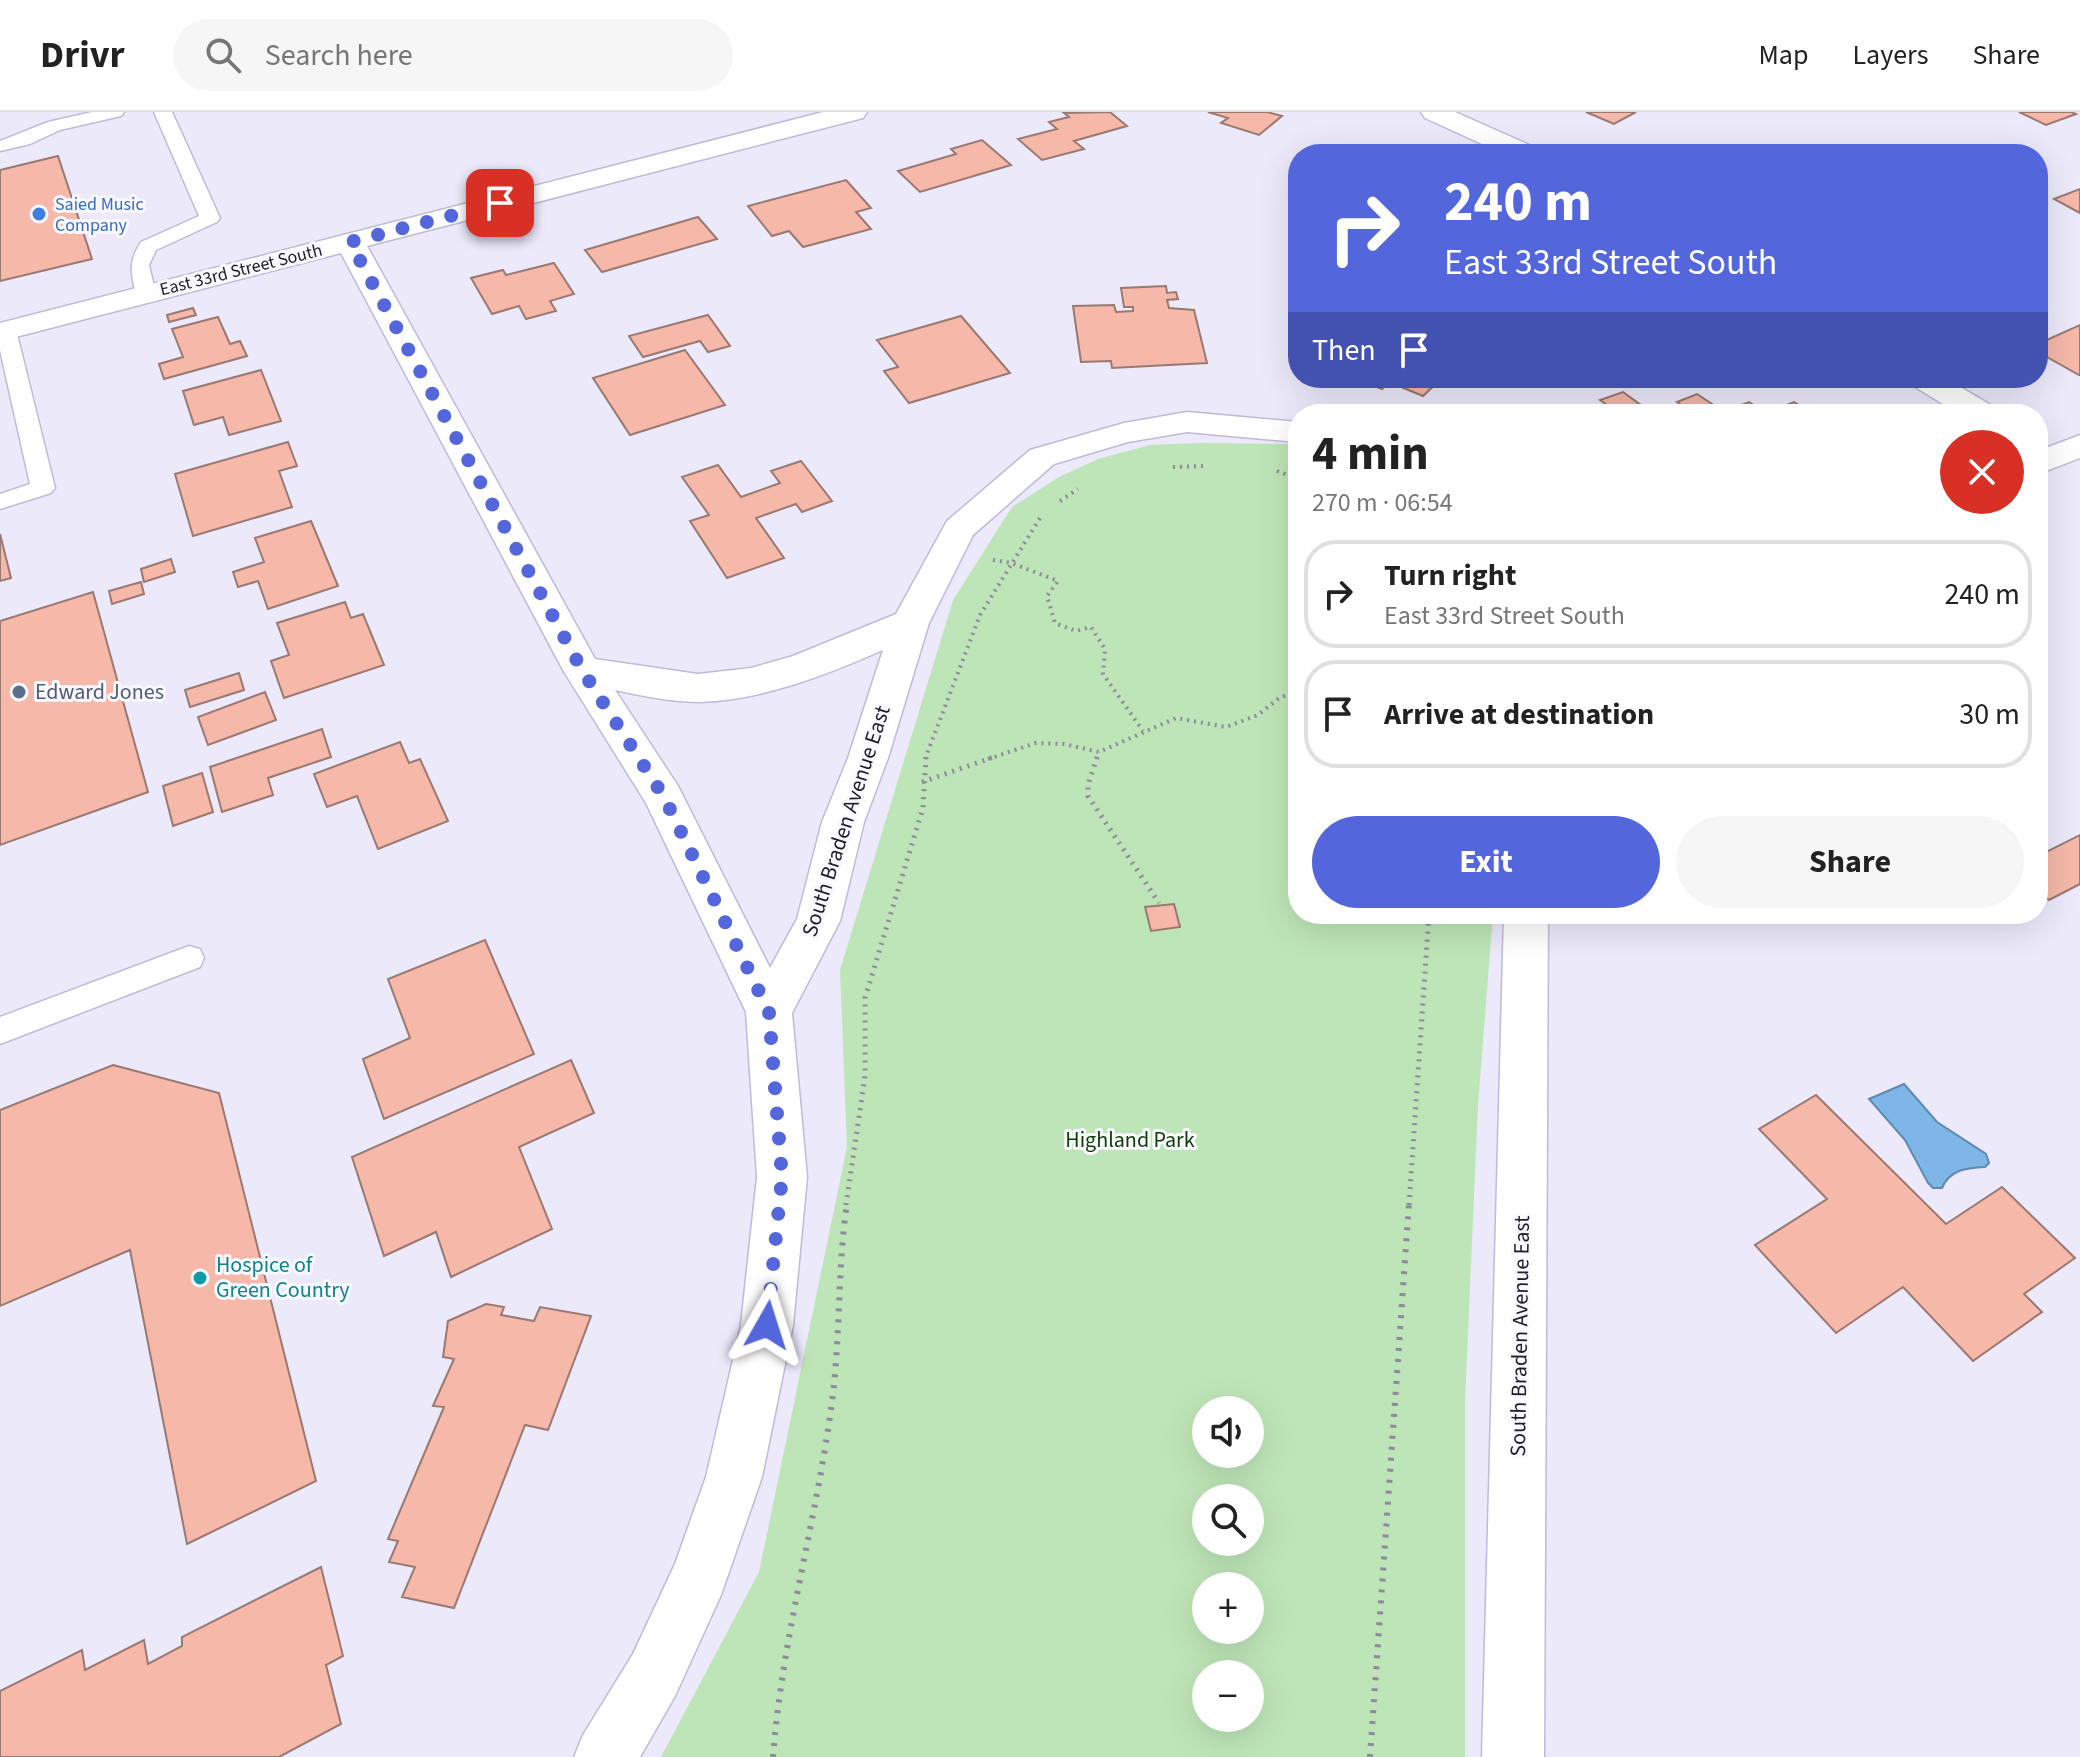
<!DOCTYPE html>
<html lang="en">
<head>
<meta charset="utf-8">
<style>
  :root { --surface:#fff; --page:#f6f6f6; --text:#222; --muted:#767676; --line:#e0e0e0; --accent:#5466dc }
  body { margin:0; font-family:"Source Sans 3",sans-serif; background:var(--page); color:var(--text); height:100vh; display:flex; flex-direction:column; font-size:30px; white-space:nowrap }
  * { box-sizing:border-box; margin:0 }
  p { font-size:26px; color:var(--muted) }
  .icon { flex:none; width:44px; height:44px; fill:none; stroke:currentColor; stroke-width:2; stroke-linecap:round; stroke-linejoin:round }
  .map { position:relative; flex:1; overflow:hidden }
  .sheet { position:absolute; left:1288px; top:292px; width:760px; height:520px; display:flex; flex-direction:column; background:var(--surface); border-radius:32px; box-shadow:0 8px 32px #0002 }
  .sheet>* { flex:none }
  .hud { position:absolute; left:1288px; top:32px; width:760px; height:244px; border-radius:32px; box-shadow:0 8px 32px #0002; background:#5466dc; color:#fff; overflow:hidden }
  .controls { position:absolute; left:1192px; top:1284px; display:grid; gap:16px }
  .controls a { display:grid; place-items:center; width:72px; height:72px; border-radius:50%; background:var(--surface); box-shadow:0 8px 32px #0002; font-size:40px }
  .pin { position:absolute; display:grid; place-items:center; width:68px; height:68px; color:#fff; margin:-34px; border-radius:16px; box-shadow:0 4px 12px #0006 }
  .me { position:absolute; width:88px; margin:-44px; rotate:6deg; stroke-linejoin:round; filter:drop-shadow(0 0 6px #0008) }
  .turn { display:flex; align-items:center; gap:28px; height:168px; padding:0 24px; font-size:36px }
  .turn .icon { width:104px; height:104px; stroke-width:2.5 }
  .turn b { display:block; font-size:56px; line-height:68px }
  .then { display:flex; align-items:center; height:76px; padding:0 24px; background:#0003; gap:16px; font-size:30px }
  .round { display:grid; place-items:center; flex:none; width:84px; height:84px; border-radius:42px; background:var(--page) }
  .overview { display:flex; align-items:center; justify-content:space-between; height:136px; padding:0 24px }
  h1 { font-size:48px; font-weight:700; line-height:60px }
  .button { display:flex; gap:16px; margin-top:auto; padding:16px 24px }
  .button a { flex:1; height:92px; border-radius:48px; background:var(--accent); color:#fff; font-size:32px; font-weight:700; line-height:92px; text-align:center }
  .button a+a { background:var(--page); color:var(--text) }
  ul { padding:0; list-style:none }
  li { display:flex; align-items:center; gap:24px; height:108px; margin:0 16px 12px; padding:0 8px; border:4px solid var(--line); border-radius:32px }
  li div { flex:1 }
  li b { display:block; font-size:30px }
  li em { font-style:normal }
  header { display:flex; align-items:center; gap:48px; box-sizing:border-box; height:112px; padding:0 40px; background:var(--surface); border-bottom:2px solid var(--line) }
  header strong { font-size:38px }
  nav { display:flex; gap:44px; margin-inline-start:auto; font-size:28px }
  .search { width:560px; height:72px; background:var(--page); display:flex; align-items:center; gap:20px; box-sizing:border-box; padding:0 28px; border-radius:44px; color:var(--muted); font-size:30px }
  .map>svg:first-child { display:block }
  .green { fill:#bee5b7; fill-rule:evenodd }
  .water { fill:#7db6e7; stroke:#6188ae; stroke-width:2 }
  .building { fill:#f5b8a9; stroke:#997971; stroke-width:2 }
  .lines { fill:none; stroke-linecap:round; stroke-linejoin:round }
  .service-casing { stroke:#bfbad8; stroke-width:3 }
  .minor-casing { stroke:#bfbad8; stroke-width:3 }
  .path-far2 { stroke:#8d8a99; stroke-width:4; stroke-dasharray:2 5; stroke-linecap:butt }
  .path-far1 { stroke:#8d8a99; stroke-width:5; stroke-dasharray:2 6; stroke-linecap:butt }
  .path { stroke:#8d8a99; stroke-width:6; stroke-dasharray:3 8; stroke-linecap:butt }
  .service { fill:#fff; fill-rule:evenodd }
  .minor { fill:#fff; fill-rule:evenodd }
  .route { stroke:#5466dc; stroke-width:14; stroke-dasharray:0 25.2 }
  .shop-dot { fill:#3f7fe0; stroke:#f9f8fe; stroke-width:3 }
  .service-dot { fill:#5c6f8a; stroke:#f9f8fe; stroke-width:3 }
  .culture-dot { fill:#0f9aa8; stroke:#f9f8fe; stroke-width:3 }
  .labels { text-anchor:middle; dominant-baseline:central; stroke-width:6; stroke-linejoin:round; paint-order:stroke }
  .far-shop-label { font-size:18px; fill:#366cbe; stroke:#f9f8fe; text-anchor:start }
  .far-street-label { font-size:18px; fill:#201d29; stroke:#f9f8fe }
  .service-label { font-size:22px; fill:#4e5e75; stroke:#f9f8fe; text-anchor:start }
  .street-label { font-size:22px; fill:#201d29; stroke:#f9f8fe }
  .park-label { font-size:22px; fill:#0d3d04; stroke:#f9f8fe }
  .culture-label { font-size:22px; fill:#0d838f; stroke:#f9f8fe; text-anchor:start }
</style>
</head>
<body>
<header>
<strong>Drivr</strong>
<div class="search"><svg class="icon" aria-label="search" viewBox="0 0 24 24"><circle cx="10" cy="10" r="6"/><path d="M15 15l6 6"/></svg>Search here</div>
<nav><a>Map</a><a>Layers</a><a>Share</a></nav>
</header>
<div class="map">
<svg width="2080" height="1645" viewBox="0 0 2080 1645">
  <rect width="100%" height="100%" fill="#ece9fb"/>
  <path class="green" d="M1199,331l89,1 10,4v466h195l-15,191 -13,297v355h-804l98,-185 88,-425 -7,-177 113,-370 59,-93 47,-30 39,-18 52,-14zM1206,1298h44v44h-44zM1206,1386h44v44h-44zM1206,1474h44v44h-44zM1206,1562h44v44h-44z"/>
  <path class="water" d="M1904,972l33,38 49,32 3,9 -4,4c-18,1 -35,2 -43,21h-9l-5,-5 -23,-43 -36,-41z"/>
  <g class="building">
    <path d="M1110,0l17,14 -53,15 10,8 -42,11 -24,-21 39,-10 -8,-7 20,-5 -5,-4z"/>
    <path d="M1208,0h59l15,4 -23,19 -38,-12 7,-5z"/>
    <path d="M1586,0h50l-22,12z"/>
    <path d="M2019,0h53l4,2 -30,11z"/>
    <path d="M982,28l29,25 -91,27 -22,-21 58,-17 -5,-5z"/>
    <path d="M58,44l34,103 -92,22v-111z"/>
    <path d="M846,68l25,28 -15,4 15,17 -68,18 -14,-16 -17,5 -24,-30z"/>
    <path d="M2080,77v24l-26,-14z"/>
    <path d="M698,105l19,22 -115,33 -17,-22z"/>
    <path d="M554,151l20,31 -24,7 6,10 -30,8 -7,-13 -27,8 -21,-36 32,-8 3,5z"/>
    <path d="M1166,174l1,7 9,-1 2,7 -11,1 2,8 25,2 13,53 -95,5 -1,-7 -30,1 -8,-56 41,-1 2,7 17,-1v-4h-9l-3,-19z"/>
    <path d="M193,196l3,7 -27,7 -2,-7z"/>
    <path d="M708,203l22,31 -22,6 -8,-11 -57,16 -14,-21z"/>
    <path d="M961,204l49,57 -101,30 -25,-32 14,-4 -21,-27z"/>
    <path d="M218,205l12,27 10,-3 7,15 -83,23 -5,-15 24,-7 -11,-28z"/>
    <path d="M2080,213v50h-1l-41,-23v-8z"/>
    <path d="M685,238l40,55 -95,30 -37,-57z"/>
    <path d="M261,258l20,51 -52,14 -6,-18 -29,8 -11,-34z"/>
    <path d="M1354,266h88l-19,18 -34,-14 -7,7z"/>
    <path d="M1623,280l26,19 -9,3h-34l-8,-6 9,-3 -7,-5z"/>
    <path d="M1697,282l27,18 25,-10 17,11 28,-11 19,12h-119l-17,-12z"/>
    <path d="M288,330l9,24 -18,5 13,36 -99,29 -18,-62z"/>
    <path d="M801,349l31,40 -30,11 -6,-8 -40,14 28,40 -57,20 -37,-57 19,-6 -27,-38 36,-12 23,32 39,-14 -9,-12z"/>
    <path d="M311,409l27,65 -70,23 -10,-28 -20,6 -5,-15 31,-10 -9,-24z"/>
    <path d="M0,422l11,44 -11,3z"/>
    <path d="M171,447l4,13 -31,10 -3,-13z"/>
    <path d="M141,470l3,12 -32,10 -3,-13z"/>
    <path d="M93,480l55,200 -148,53v-224z"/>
    <path d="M345,490l6,16 12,-4 21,51 -100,33 -13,-37 18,-6 -12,-32z"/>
    <path d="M239,561l5,17 -54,17 -5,-17z"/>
    <path d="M265,580l11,28 -68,25 -10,-28z"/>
    <path d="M322,617l9,28 -63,21 5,17 -51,17 -12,-45z"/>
    <path d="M400,630l9,21 11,-4 28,62 -70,28 -21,-53 -30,11 -13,-33z"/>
    <path d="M202,661l11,39 -40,14 -10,-40z"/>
    <path d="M2080,723v49l-31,16 -11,-10v-34z"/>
    <path d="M1174,792l6,23 -29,4 -6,-24z"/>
    <path d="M485,828l49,114 -150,65 -21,-60 47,-21 -22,-59z"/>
    <path d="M571,948l23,53 -75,34 33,82 -101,48 -15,-45 -52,24 -32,-99z"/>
    <path d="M113,953l106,28 97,388 -129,63 -57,-294 -130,56v-196z"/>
    <path d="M1816,983l130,129 56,-37 73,71 -51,36 18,18 -69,49 -70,-74 -67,46 -81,-88 72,-46 -68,-70z"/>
    <path d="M486,1192l18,3 -3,8 33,6 6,-14 51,9 -43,114 -23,-5 -71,183 -52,-11 13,-30 -26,-5 9,-21 -10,-2 56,-132 -11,-1 21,-47 -11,-2 5,-36z"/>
    <path d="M321,1455l22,89 -17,9 15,59 -62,33h-279v-66l82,-41 3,20 59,-30 4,24 34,-18v-9z"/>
  </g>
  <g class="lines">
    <g class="service-casing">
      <g id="service">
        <path d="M92,0h32l-3,4 -61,14 -30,14 -30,7v-10l48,-19z"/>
        <path d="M154,0h18l48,106 -3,4 -61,28 -7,15 7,30 -10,6 -10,-6c-5,-22 -8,-33 5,-53l58,-26z"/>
        <path d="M6,212l10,6 39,158 -4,5 -51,16v-15l30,-10 -30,-134v-25z"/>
        <path d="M189,834l11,3 4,9 -4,9 -200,77v-27z"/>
      </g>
    </g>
    <g class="minor-casing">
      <g id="minor">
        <path d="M823,0h44l-4,6 -496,128 228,413 103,15 53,-6 42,-12 103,-42 51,-93 83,-71 94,-27 63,-11 111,10v20l-111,-10 -59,10 -74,22 -81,71 -44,88 -41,135 -24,64 -24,99 -48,92 15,164 -14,148 -31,152 -41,118 -46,101 -35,61h-66l9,-22 50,-81 42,-90 31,-87 35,-152 16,-148 -11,-165 -100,-209 -83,-133 -222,-417 -341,88v-18zM883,538l-35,108 -26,64 -25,97 -27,49 -92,-182 -63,-96c28,6 57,12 85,12 63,-2 126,-27 183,-52z"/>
        <path d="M1421,0h34l81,36 3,6h-35l-79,-36z"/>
        <path d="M1907,266h38l49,29 4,7h-39l-47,-29z"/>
        <path d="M2080,323v23l-42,16v-23z"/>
        <path d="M1504,802h44l-4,843h-62z"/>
      </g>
    </g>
    <g class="path-far2">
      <path d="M1173,355l34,-1"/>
      <path d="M1277,359l21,8"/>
      <path d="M1060,389l18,-12"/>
      <path d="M993,448l18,3 47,18 -11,15 8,27 21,8 15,-4 14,22 -2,25 40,57"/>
      <path d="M925,647l55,-144 60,-97"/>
      <path d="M988,647l48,-16 28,1 35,8 77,-34 50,9 32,-12 20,-16 20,-9"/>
      <path d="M1097,647l2,-7"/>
    </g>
    <g class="path-far1">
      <path d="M1097,645l-9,28v11l71,107"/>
      <path d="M922,670l72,-25"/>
      <path d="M846,1093l19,-129v-78l58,-190 3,-51"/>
      <path d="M1409,1093l20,-291"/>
    </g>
    <g class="path">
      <path d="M773,1645c9,-118 42,-231 58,-348 10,-69 6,-138 16,-206"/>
      <path d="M1370,1645l39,-554"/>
    </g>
    <use href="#service" class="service"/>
    <use href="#minor" class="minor"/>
  </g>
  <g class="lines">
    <path class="route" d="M500,91l-150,39 232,428 82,127 105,215 13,165 -15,148"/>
  </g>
  <circle class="shop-dot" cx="39" cy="102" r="8"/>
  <circle class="service-dot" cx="19" cy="580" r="8"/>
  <circle class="culture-dot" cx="200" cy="1166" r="8"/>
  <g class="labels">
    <g class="far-shop-label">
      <text x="55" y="92">Saied Music<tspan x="55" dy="21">Company</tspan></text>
    </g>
    <g class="far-street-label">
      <text transform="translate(241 158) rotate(-14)">East 33rd Street South</text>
    </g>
    <g class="service-label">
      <text x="35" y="580">Edward Jones</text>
    </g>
    <g class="street-label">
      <text transform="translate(846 709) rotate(-72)">South Braden Avenue East</text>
      <text transform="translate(1520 1224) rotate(-89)">South Braden Avenue East</text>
    </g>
    <g class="park-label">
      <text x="1130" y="1028">Highland Park</text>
    </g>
    <g class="culture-label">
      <text x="216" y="1153">Hospice of<tspan x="216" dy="25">Green Country</tspan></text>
    </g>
  </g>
</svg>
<div class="controls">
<a><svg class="icon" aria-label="sound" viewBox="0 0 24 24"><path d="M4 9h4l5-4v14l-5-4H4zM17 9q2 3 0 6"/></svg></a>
<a><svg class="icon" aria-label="search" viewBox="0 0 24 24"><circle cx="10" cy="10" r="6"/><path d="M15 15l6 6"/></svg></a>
<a>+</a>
<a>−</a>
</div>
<div class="pin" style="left:500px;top:91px;background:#d93025"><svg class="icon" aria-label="arrive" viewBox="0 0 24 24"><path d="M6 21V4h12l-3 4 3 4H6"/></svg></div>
<svg class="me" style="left:767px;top:1213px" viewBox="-20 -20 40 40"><path d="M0-17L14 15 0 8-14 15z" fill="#5466dc" stroke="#fff" stroke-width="4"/></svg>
<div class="hud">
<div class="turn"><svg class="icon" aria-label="right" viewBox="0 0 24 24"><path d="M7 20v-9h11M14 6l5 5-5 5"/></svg><div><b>240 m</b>East 33rd Street South</div></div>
<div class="then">Then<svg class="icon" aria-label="arrive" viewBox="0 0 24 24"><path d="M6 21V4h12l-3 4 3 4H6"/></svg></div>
</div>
<section class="sheet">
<div class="overview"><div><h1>4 min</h1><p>270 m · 06:54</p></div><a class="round" style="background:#d93025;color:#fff"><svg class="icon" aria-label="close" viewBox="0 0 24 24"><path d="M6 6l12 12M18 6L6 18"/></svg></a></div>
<ul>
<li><svg class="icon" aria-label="right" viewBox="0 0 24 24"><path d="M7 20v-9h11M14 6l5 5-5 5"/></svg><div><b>Turn right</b><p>East 33rd Street South</p></div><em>240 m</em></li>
<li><svg class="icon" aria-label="arrive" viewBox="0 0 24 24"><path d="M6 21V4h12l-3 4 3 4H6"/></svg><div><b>Arrive at destination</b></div><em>30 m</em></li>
</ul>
<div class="button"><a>Exit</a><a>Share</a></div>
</section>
</div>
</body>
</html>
